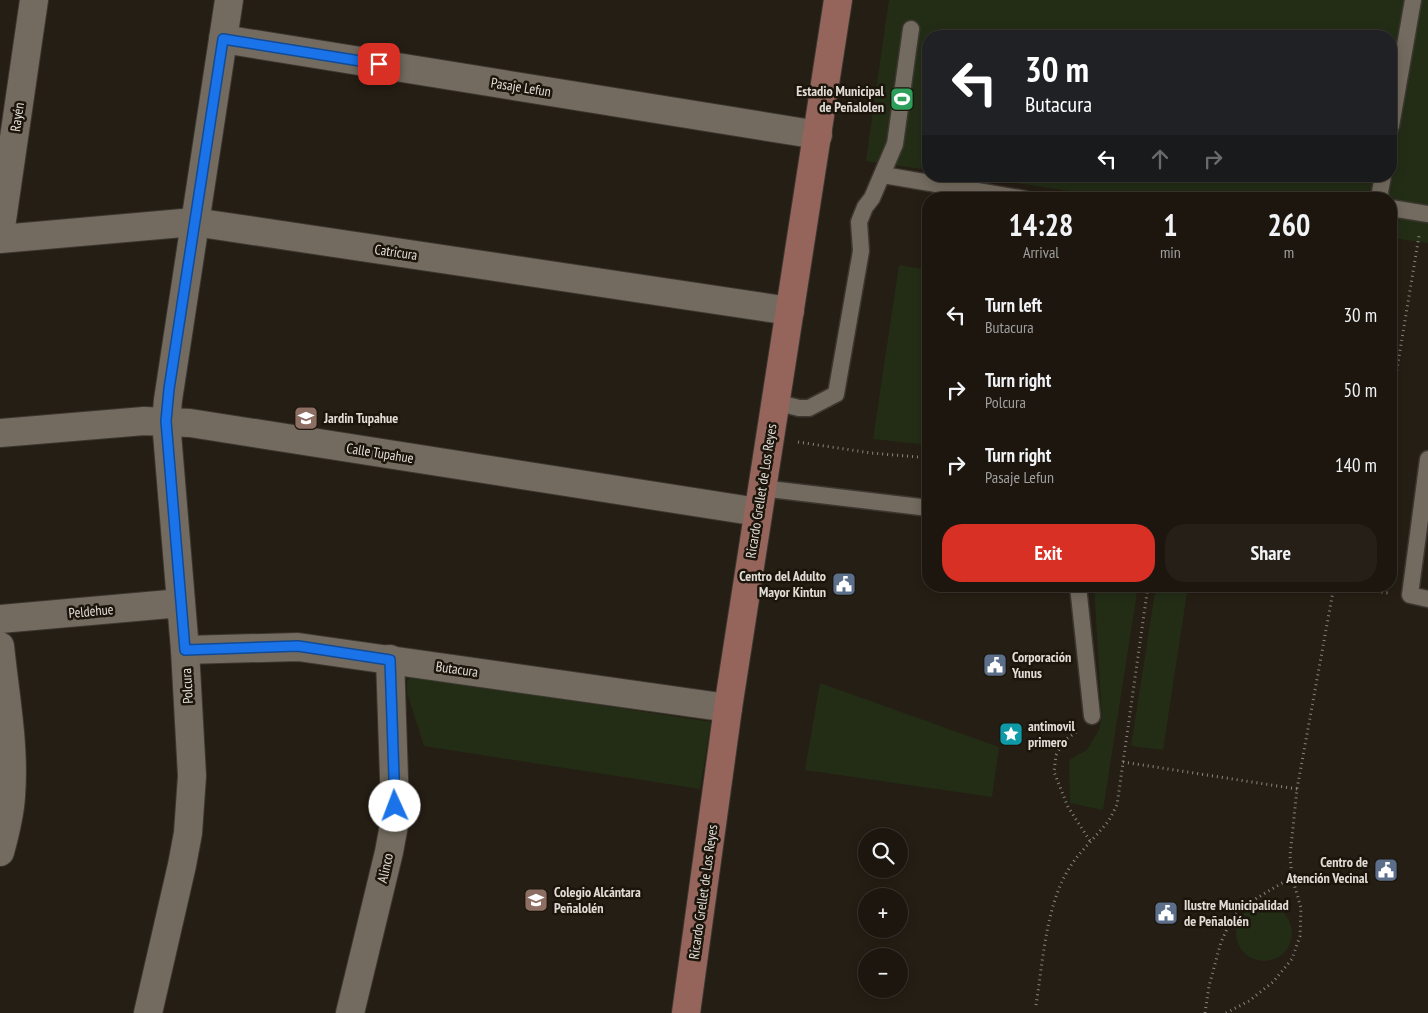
<!DOCTYPE html>
<html lang="en">
<head>
<meta charset="utf-8">
<style>
  :root { --surface:#1c160f; --page:#251f18; --text:#f1f3f6; --muted:#a09f9e; --line:#3a352f; --accent:#d93025 }
  body { margin:0; font-family:"PT Sans Narrow",sans-serif; background:var(--page); color:var(--text); height:100vh; display:flex; flex-direction:column; font-size:19px; white-space:nowrap }
  * { box-sizing:border-box; margin:0 }
  p { font-size:16px; color:var(--muted) }
  .icon { flex:none; width:28px; height:28px; fill:none; stroke:currentColor; stroke-width:2; stroke-linecap:round; stroke-linejoin:round }
  .map { position:relative; flex:1; overflow:hidden }
  .drawer { position:absolute; left:922px; top:192px; width:475px; height:400px; display:flex; flex-direction:column; background:var(--surface); border-radius:20px; box-shadow:0 2px 12px #0003,0 0 0 1px var(--line) }
  .drawer>* { flex:none }
  .banner { position:absolute; left:922px; top:30px; width:475px; height:152px; border-radius:20px; box-shadow:0 2px 12px #0003,0 0 0 1px var(--line); background:#202124; color:#fff; overflow:hidden }
  .fabs { position:absolute; left:858px; top:828px; display:grid; gap:10px }
  .fabs a { display:grid; place-items:center; width:50px; height:50px; border-radius:50%; background:var(--surface); box-shadow:0 2px 12px #0003,0 0 0 1px var(--line); font-size:25px }
  .pin { position:absolute; display:grid; place-items:center; width:42px; height:42px; color:#fff; margin:-21px; border-radius:10px; box-shadow:0 2px 8px #0006 }
  .me { position:absolute; width:55px; margin:-28px; rotate:358deg; stroke-linejoin:round; filter:drop-shadow(0 0 4px #0008) }
  .turn { display:flex; align-items:center; gap:18px; height:105px; padding:0 20px; font-size:22px }
  .turn .icon { width:65px; height:65px; stroke-width:2.5 }
  .turn b { display:block; font-size:35px; line-height:42px }
  .lanes { display:flex; align-items:center; height:48px; padding:0 20px; background:#0003; justify-content:center; gap:25px; direction:ltr }
  .lanes .off { opacity:.35 }
  .eta { display:flex; justify-content:space-evenly; align-items:center; height:85px; text-align:center }
  .eta b { font-size:30px; font-weight:700; line-height:35px }
  .button { display:flex; gap:10px; margin-top:auto; padding:10px 20px }
  .button a { flex:1; height:58px; border-radius:20px; background:var(--accent); color:#fff; font-size:20px; font-weight:700; line-height:58px; text-align:center }
  .button a+a { background:var(--page); color:var(--text) }
  ul { padding:0; list-style:none }
  li { display:flex; align-items:center; gap:15px; height:75px; padding:0 20px }
  li div { flex:1 }
  li b { display:block; font-size:19px }
  li em { font-style:normal }
  .map>svg:first-child { display:block }
  .green { fill:#232d16 }
  .lines { fill:none; stroke-linecap:round; stroke-linejoin:round }
  .lane-casing { stroke:#3c3731; stroke-width:19 }
  .street-casing { stroke:#3c3731; stroke-width:30 }
  .secondary-casing { stroke:#3c3731; stroke-width:30 }
  .path { stroke:#8a847c; stroke-width:3; stroke-dasharray:1 4; stroke-linecap:butt }
  .lane { stroke:#736b5f; stroke-width:16 }
  .street { stroke:#736b5f; stroke-width:28 }
  .secondary { stroke:#95655b; stroke-width:28 }
  .route-casing { stroke:#114b97; stroke-width:12 }
  .route { stroke:#1a73e8; stroke-width:9 }
  .labels { text-anchor:middle; dominant-baseline:central; stroke-width:5; stroke-linejoin:round; paint-order:stroke }
  .street-label { font-size:14px; fill:#e1dcd6; stroke:#1b150b }
  .poi-label { font-size:14px; font-weight:bold; fill:#e1dcd6; stroke:#1b150b; text-anchor:start }
</style>
</head>
<body>
<div class="map">
<svg width="1428" height="1013" viewBox="0 0 1428 1013">
  <rect width="100%" height="100%" fill="#251e14"/>
  <g class="green">
    <path d="M889,0h539v243l-37,-5v-39h-268l-153,-23h421v-140h-462v134l-63,-9z"/>
    <path d="M899,265l30,5v175l-56,-6z"/>
    <path d="M1094,586h44l-35,224 -33,-7 -1,-43 18,-10 12,-20 3,-14z"/>
    <path d="M1156,586h32l-25,164 -32,-4z"/>
    <path d="M410,676l301,46 -11,67 -276,-43 -17,-53v-11z"/>
    <path d="M820,683l179,64 -7,50 -187,-27z"/>
    <circle cx="1264" cy="933" r="28"/>
  </g>
  <g class="lines">
    <g class="lane-casing">
      <g id="lane">
        <path d="M1391,126l22,-126"/>
        <path d="M883,175l142,24"/>
        <path d="M1381,199l-1,-7 3,-16"/>
        <path d="M1391,208l37,6"/>
        <path d="M775,402l24,6h10l27,-14 25,-143 -2,-29 6,-15 7,-9 23,-54 16,-115"/>
        <path d="M1428,459l-18,136 18,4"/>
        <path d="M761,488l168,20"/>
        <path d="M1078,586l14,130"/>
      </g>
    </g>
    <g class="street-casing">
      <g id="street">
        <path d="M223,39l595,96"/>
        <path d="M0,234l34,-234"/>
        <path d="M0,239l194,-17 596,89"/>
        <path d="M0,433l144,-12 46,2 568,89"/>
        <path d="M0,619l181,-16"/>
        <path d="M0,646c5,49 15,100 11,150 -1,19 -6,38 -11,56"/>
        <path d="M185,650l113,-3 430,61"/>
        <path d="M148,1013l34,-148 6,-32 4,-57 -7,-126 -19,-229 2,-21 61,-400"/>
        <path d="M350,1013l39,-161 5,-27 1,-18 -5,-148"/>
      </g>
    </g>
    <g class="secondary-casing">
      <path id="secondary" d="M686,1013l42,-305 110,-708"/>
    </g>
    <g class="path">
      <path d="M1391,405l28,-169"/>
      <path d="M798,442l73,11 58,5"/>
      <path d="M1342,586l46,7"/>
      <path d="M1076,732l-12,9 -8,14 -2,17 14,35 22,34"/>
      <path d="M1123,762l174,27"/>
      <path d="M1036,1005c7,-44 10,-101 34,-138 10,-16 24,-28 35,-42 5,-5 8,-13 12,-20l31,-219"/>
      <path d="M1205,1013l4,-27 12,-44 12,-26 24,-18 35,-21"/>
      <path d="M1226,1013l23,-12 24,-19 19,-23 8,-23 1,-28 -9,-31 -2,-21 7,-67 37,-203"/>
    </g>
    <use href="#lane" class="lane"/>
    <use href="#street" class="street"/>
    <use href="#secondary" class="secondary"/>
  </g>
  <g class="lines">
    <g class="route-casing">
      <path id="route" d="M379,64l-156,-25 -54,350 -3,32 19,229 113,-4 92,14 5,146"/>
    </g>
    <use href="#route" class="route"/>
  </g>
  <defs>
    <g id="stadium-square" transform="scale(1.25)"><rect x="-9" y="-9" width="18" height="18" rx="4" fill="#2e9e5b" stroke="#1b150b"/><path d="M0-5a6.5 5 0 1 0 0 10a6.5 5 0 1 0 0-10ZM-3.5-1.8h7v3.6h-7Z" fill="#fff"/></g>
    <g id="school-square" transform="scale(1.25)"><rect x="-9" y="-9" width="18" height="18" rx="4" fill="#8d6e63" stroke="#1b150b"/><path d="M0-5L7-2L0 1L-7-2ZM-4 1L0 2.5L4 1V4Q0 6-4 4Z" fill="#fff"/></g>
    <g id="civic-square" transform="scale(1.25)"><rect x="-9" y="-9" width="18" height="18" rx="4" fill="#5c6f8a" stroke="#1b150b"/><path d="M-.6-6.5H3V-4.5H.6V-3L4-1V1h2V6H-6V1h2V-1L-.6-3ZM-1.2 2.5V6h2.4V2.5Z" fill="#fff"/></g>
    <g id="sight-square" transform="scale(1.25)"><rect x="-9" y="-9" width="18" height="18" rx="4" fill="#0f9aa8" stroke="#1b150b"/><path d="M0-6L1.8-2.2L6-1.7L2.9 1.2L3.7 5.4L0 3.3L-3.7 5.4L-2.9 1.2L-6-1.7L-1.8-2.2Z" fill="#fff"/></g>
  </defs>
  <g fill-rule="evenodd">
    <use href="#stadium-square" x="902" y="99"/>
    <use href="#school-square" x="306" y="418"/>
    <use href="#civic-square" x="844" y="584"/>
    <use href="#civic-square" x="995" y="665"/>
    <use href="#sight-square" x="1011" y="734"/>
    <use href="#civic-square" x="1386" y="870"/>
    <use href="#school-square" x="536" y="900"/>
    <use href="#civic-square" x="1166" y="913"/>
  </g>
  <g class="labels">
    <g class="street-label">
      <text transform="translate(521 87) rotate(9)">Pasaje Lefun</text>
      <text transform="translate(17 117) rotate(-82)">Rayén</text>
      <text transform="translate(396 252) rotate(8)">Catricura</text>
      <text transform="translate(380 453) rotate(9)">Calle Tupahue</text>
      <text transform="translate(761 491) rotate(-81)">Ricardo Grellet de Los Reyes</text>
      <text transform="translate(91 611) rotate(-5)">Peldehue</text>
      <text transform="translate(457 669) rotate(8)">Butacura</text>
      <text transform="translate(187 686) rotate(-93)">Polcura</text>
      <text transform="translate(385 868) rotate(-77)">Alinco</text>
      <text transform="translate(703 892) rotate(-82)">Ricardo Grellet de Los Reyes</text>
    </g>
    <g class="poi-label">
      <text x="884" y="91" text-anchor="end">Estadio Municipal<tspan x="884" dy="16">de Peñalolen</tspan></text>
      <text x="324" y="418">Jardin Tupahue</text>
      <text x="826" y="576" text-anchor="end">Centro del Adulto<tspan x="826" dy="16">Mayor Kintun</tspan></text>
      <text x="1012" y="657">Corporación<tspan x="1012" dy="16">Yunus</tspan></text>
      <text x="1028" y="726">antimovil<tspan x="1028" dy="16">primero</tspan></text>
      <text x="1368" y="862" text-anchor="end">Centro de<tspan x="1368" dy="16">Atención Vecinal</tspan></text>
      <text x="554" y="892">Colegio Alcántara<tspan x="554" dy="16">Peñalolén</tspan></text>
      <text x="1184" y="905">Ilustre Municipalidad<tspan x="1184" dy="16">de Peñalolén</tspan></text>
    </g>
  </g>
</svg>
<div class="fabs">
<a><svg class="icon" aria-label="search" viewBox="0 0 24 24"><circle cx="10" cy="10" r="6"/><path d="M15 15l6 6"/></svg></a>
<a>+</a>
<a>−</a>
</div>
<div class="pin" style="left:379px;top:64px;background:#d93025"><svg class="icon" aria-label="arrive" viewBox="0 0 24 24"><path d="M6 21V4h12l-3 4 3 4H6"/></svg></div>
<svg class="me" style="left:395px;top:806px" viewBox="-20 -20 40 40"><circle r="19" fill="#fff"/><path d="M0-13L10 11 0 6-10 11z" fill="#1a73e8"/></svg>
<div class="banner">
<div class="turn"><svg class="icon" aria-label="left" viewBox="0 0 24 24"><path d="M17 20v-9H6M10 6l-5 5 5 5"/></svg><div><b>30 m</b>Butacura</div></div>
<div class="lanes"><svg class="icon" aria-label="left" viewBox="0 0 24 24"><path d="M17 20v-9H6M10 6l-5 5 5 5"/></svg><svg class="icon off" aria-label="ahead" viewBox="0 0 24 24"><path d="M12 20V5M6 11l6-6 6 6"/></svg><svg class="icon off" aria-label="right" viewBox="0 0 24 24"><path d="M7 20v-9h11M14 6l5 5-5 5"/></svg></div>
</div>
<section class="drawer">
<div class="eta">
<div><b>14:28</b><p>Arrival</p></div>
<div><b>1</b><p>min</p></div>
<div><b>260</b><p>m</p></div>
</div>
<ul>
<li><svg class="icon" aria-label="left" viewBox="0 0 24 24"><path d="M17 20v-9H6M10 6l-5 5 5 5"/></svg><div><b>Turn left</b><p>Butacura</p></div><em>30 m</em></li>
<li><svg class="icon" aria-label="right" viewBox="0 0 24 24"><path d="M7 20v-9h11M14 6l5 5-5 5"/></svg><div><b>Turn right</b><p>Polcura</p></div><em>50 m</em></li>
<li><svg class="icon" aria-label="right" viewBox="0 0 24 24"><path d="M7 20v-9h11M14 6l5 5-5 5"/></svg><div><b>Turn right</b><p>Pasaje Lefun</p></div><em>140 m</em></li>
</ul>
<div class="button"><a>Exit</a><a>Share</a></div>
</section>
</div>
</body>
</html>
